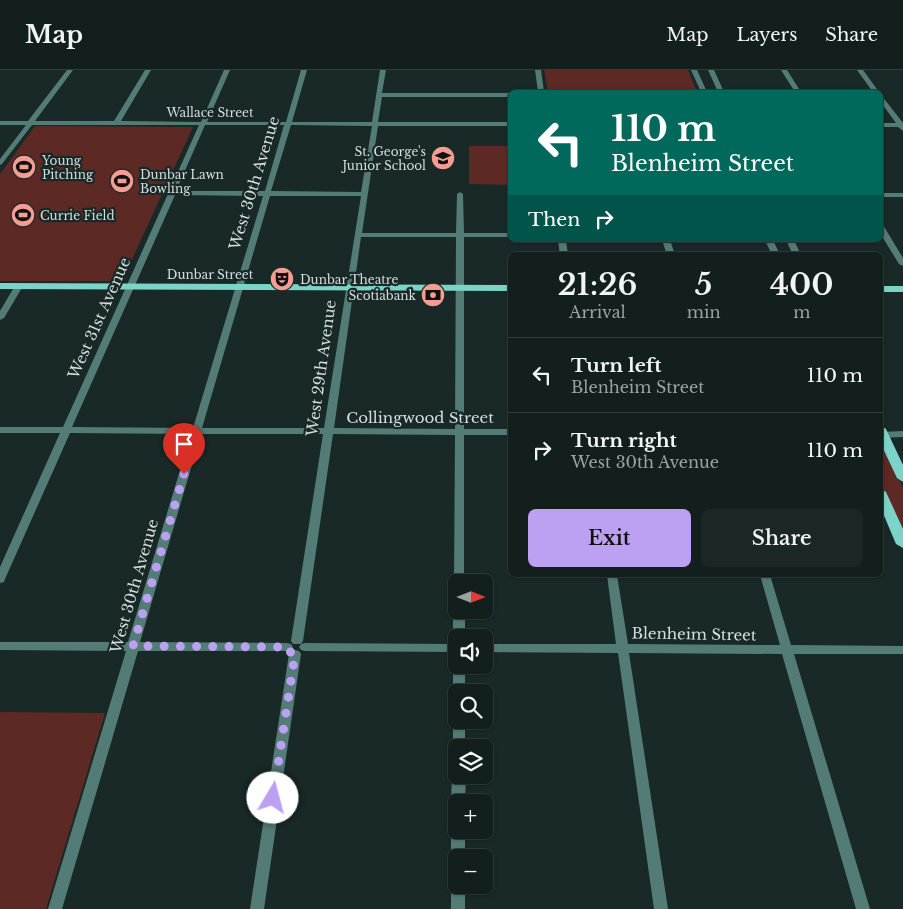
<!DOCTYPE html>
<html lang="en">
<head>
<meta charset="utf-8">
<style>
  :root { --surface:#121f1d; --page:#1b2726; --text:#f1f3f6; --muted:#9ca2a4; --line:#313d3b; --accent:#bca0f2 }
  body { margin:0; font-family:"Libre Baskerville",serif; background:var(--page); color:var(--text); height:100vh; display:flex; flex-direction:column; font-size:19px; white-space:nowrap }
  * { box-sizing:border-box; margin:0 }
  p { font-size:16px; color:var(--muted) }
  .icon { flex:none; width:28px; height:28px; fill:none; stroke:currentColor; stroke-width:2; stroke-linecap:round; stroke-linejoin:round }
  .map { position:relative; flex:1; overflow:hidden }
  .panel { position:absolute; left:508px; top:182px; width:375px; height:325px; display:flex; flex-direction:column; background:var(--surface); border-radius:8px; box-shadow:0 1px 4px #0004,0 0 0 1px var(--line) }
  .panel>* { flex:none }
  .top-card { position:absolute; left:508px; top:20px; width:375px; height:152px; border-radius:8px; box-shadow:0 1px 4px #0004,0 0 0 1px var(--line); background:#00695c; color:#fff; overflow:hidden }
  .needle { width:32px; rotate:90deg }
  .tools { position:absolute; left:448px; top:504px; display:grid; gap:10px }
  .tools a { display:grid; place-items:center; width:45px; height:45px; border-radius:8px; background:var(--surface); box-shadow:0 1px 4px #0004,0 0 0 1px var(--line); font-size:25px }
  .pin { position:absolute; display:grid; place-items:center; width:42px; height:42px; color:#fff; margin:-51px -21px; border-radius:50% 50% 50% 0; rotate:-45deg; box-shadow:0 0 5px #0007 }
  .pin .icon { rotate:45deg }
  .me { position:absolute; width:55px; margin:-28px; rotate:8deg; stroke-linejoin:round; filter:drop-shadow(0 0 4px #0008) }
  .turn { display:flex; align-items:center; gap:18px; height:105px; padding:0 20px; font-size:22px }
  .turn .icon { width:65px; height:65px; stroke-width:2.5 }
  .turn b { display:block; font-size:35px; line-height:42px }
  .then { display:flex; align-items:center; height:48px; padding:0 20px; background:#0003; gap:10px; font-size:19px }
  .eta { display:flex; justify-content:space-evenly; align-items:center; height:85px; text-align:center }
  .eta b { font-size:30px; font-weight:600; line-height:35px }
  .button { display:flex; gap:10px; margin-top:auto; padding:10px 20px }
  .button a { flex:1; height:58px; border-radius:8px; background:var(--accent); color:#111; font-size:20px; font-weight:600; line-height:58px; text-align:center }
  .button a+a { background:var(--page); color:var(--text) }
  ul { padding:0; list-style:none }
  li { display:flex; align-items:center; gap:15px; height:75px; padding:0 20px; border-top:1px solid var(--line) }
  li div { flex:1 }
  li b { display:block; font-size:19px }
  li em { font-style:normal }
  header { display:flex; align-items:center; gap:30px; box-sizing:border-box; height:70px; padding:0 25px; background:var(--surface); border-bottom:1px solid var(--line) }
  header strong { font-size:24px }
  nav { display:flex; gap:28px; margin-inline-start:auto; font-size:18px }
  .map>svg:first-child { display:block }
  .green { fill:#5d2925 }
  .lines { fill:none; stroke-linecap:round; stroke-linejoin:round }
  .minor { fill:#547c76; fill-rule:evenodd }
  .major { fill:#7cd4c8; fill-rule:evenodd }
  .route { stroke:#bca0f2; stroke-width:9; stroke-dasharray:0 16.2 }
  .labels { text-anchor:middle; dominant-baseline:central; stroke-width:4.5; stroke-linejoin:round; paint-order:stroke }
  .far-street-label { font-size:12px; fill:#d4dedd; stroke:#182927 }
  .far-poi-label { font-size:12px; fill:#d4dedd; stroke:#182927; text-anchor:start }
  .street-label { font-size:15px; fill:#d4dedd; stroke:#182927 }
</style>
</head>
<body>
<header>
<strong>Map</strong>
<nav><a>Map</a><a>Layers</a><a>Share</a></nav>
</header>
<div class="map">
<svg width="903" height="839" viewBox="0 0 903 839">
  <rect width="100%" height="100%" fill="#182927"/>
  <g class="green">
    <path d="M544,0h144l9,22h-149z"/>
    <path d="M35,56l158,1 -71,154h-122v-107z"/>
    <path d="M469,76h41v39l-41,-1z"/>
    <path d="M880,369l23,49v46l-23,-52z"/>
    <path d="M0,642l105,1 -59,196h-46z"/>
  </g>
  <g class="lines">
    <g class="minor">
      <path d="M67,0h6l-38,51h79l31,-51h6l-30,51 80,1 23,-52h6l-23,52h79l15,-52h6l-15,52h80l8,-52h6l-4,23h128v4h-128l-4,25h132v4h-132l-16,107h94l1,-39 3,-2 3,2 1,39h46v4h-46v192h46v6h-46v147h-8v3l-2,-3 1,-147 -122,-1 -30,207 -2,3h-8l-2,-3 32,-207h-122l-61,208 147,1 4,1 2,3 -2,3 -4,1h-149l-76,258h-14l78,-258 -126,-1v-8h128l63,-208 -121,-1 -65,146 -1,3 -4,1v-16l60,-134h-60v-6h63l136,-302h-167l-30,39 -2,1v-6l26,-34h-26v-4h28zM205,55h79l-19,66h-89zM291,55l81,1 -11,66 -90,-1zM175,125l88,1 -70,232 -121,-1zM270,126h91l-37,232h-122zM361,167h95l-1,192 -121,-1z"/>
      <path d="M535,0h6l3,22h-6z"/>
      <path d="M691,0h6l10,22h-6z"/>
      <path d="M708,0h6l10,22h-6z"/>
      <path d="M781,0h6l14,22h-6z"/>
      <path d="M857,0h6l16,22h-6z"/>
      <path d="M880,25l2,1 21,27v8l-5,-4h-18v-4h16l-16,-22z"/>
      <rect x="880" y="123" width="23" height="4"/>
      <path d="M880,155h3l20,33v8l-4,-2 -19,-31z"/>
      <path d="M558,170h8l2,15h-8z"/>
      <path d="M662,170h8l5,15h-8z"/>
      <path d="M765,170h8l7,15h-8z"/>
      <path d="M786,170h8l7,15h-8z"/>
      <path d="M16,214h3l4,2 -19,32 -4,2v-9z"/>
      <path d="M903,361v6l-23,1v-6z"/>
      <path d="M607,505h10l11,69 152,1 -20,-70h10l21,70 112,1v8h-109l76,255h-14l-74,-255 -153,-1 39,256h-14l-36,-256 -134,-1v-8h132z"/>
      <path d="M455,537h1v3h9v28h-9v3l-3,-3v-28z"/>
      <path d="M305,573l151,1v8l-151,-1 -4,-1 -2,-3 2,-3z"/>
      <path d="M295,580l4,1 2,3 -37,255h-14l39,-255 2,-3z"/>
      <path d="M455,592h1v3h9v27h-9v4l-3,-4v-27z"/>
      <path d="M456,646v4h9v28h-9v4l-3,-4v-28z"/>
      <path d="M454,701h2v4h10l-1,27h-9v5l-3,-1 -2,-4 1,-27z"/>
      <path d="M456,755v5h9v28h-9v5l-3,-1 -2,-4v-28l2,-4z"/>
      <path d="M456,809v6h9v24h-14v-24l2,-4z"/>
    </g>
    <g class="major">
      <path d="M0,213l510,2v6l-510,-2z"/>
      <rect x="880" y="216" width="23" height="6"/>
      <path d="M880,355l6,4 17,36v17l-6,-4 -17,-36z"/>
      <path d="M880,418l6,4 17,37v19l-7,-4 -16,-38z"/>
    </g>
  </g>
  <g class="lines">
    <path class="route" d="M184,404l-51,172 154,1 1,4 7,3 -22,144"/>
  </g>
  <defs>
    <g id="school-disc" transform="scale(1.25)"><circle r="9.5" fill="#f59c93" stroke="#182927"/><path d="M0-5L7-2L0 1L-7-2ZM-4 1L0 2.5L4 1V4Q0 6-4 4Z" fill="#111"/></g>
    <g id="stadium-disc" transform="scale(1.25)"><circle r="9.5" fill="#f59c93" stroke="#182927"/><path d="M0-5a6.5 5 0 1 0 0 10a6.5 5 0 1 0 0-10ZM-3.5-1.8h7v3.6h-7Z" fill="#111"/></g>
    <g id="theatre-disc" transform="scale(1.25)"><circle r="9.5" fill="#f59c93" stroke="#182927"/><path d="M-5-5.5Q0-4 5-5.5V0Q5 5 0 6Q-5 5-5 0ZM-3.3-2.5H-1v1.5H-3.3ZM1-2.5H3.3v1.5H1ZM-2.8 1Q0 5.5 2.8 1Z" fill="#111"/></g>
    <g id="bank-disc" transform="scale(1.25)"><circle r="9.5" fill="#f59c93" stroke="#182927"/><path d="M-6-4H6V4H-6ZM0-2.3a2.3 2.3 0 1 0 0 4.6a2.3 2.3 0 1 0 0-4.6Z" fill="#111"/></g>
  </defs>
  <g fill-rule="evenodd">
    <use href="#school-disc" x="443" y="88"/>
    <use href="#stadium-disc" x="24" y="97"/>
    <use href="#stadium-disc" x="122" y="111"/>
    <use href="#stadium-disc" x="23" y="145"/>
    <use href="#theatre-disc" x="282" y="209"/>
    <use href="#bank-disc" x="433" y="225"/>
  </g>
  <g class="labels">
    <g class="far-street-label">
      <text x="210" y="42">Wallace Street</text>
      <text x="210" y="204">Dunbar Street</text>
    </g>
    <g class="far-poi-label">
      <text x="426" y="81" text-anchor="end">St. George's<tspan x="426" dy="14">Junior School</tspan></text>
      <text x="42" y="90">Young<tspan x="42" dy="14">Pitching</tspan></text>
      <text x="140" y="104">Dunbar Lawn<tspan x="140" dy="14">Bowling</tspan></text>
      <text x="40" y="145">Currie Field</text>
      <text x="300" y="209">Dunbar Theatre</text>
      <text x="416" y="225" text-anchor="end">Scotiabank</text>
    </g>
    <g class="street-label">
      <text transform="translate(254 113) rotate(-73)">West 30th Avenue</text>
      <text transform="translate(99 248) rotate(-66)">West 31st Avenue</text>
      <text transform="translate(321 298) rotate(-82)">West 29th Avenue</text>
      <text x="420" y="347">Collingwood Street</text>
      <text transform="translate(134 516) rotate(-74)">West 30th Avenue</text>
      <text transform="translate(694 564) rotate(1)">Blenheim Street</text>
    </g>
  </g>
</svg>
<div class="tools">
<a><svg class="needle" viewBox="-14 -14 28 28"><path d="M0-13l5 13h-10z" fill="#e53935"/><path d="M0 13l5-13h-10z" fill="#9ca2a4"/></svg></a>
<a><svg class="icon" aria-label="sound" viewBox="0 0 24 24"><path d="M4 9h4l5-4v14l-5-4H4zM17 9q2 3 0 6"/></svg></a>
<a><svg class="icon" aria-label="search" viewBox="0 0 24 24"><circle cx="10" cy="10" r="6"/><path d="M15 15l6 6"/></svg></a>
<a><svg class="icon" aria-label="layers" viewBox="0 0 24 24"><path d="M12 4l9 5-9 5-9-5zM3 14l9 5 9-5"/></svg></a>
<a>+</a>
<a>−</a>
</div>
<div class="pin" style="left:184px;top:404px;background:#d93025"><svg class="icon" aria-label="arrive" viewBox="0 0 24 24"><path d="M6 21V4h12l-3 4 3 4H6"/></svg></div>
<svg class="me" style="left:273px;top:728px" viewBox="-20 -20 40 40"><circle r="19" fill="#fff"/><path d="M0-13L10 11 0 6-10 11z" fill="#bca0f2"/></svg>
<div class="top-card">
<div class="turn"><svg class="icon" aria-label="left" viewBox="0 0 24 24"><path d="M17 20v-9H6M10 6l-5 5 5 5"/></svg><div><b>110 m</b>Blenheim Street</div></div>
<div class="then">Then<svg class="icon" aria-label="right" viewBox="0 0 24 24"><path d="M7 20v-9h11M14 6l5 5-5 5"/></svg></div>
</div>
<section class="panel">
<div class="eta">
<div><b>21:26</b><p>Arrival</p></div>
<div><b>5</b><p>min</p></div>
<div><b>400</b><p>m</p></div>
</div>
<ul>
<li><svg class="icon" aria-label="left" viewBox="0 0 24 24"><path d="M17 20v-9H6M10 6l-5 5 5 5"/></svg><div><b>Turn left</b><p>Blenheim Street</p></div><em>110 m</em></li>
<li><svg class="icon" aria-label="right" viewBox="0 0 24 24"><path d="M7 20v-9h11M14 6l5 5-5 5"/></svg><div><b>Turn right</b><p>West 30th Avenue</p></div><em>110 m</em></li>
</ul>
<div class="button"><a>Exit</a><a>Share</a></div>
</section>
</div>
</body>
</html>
